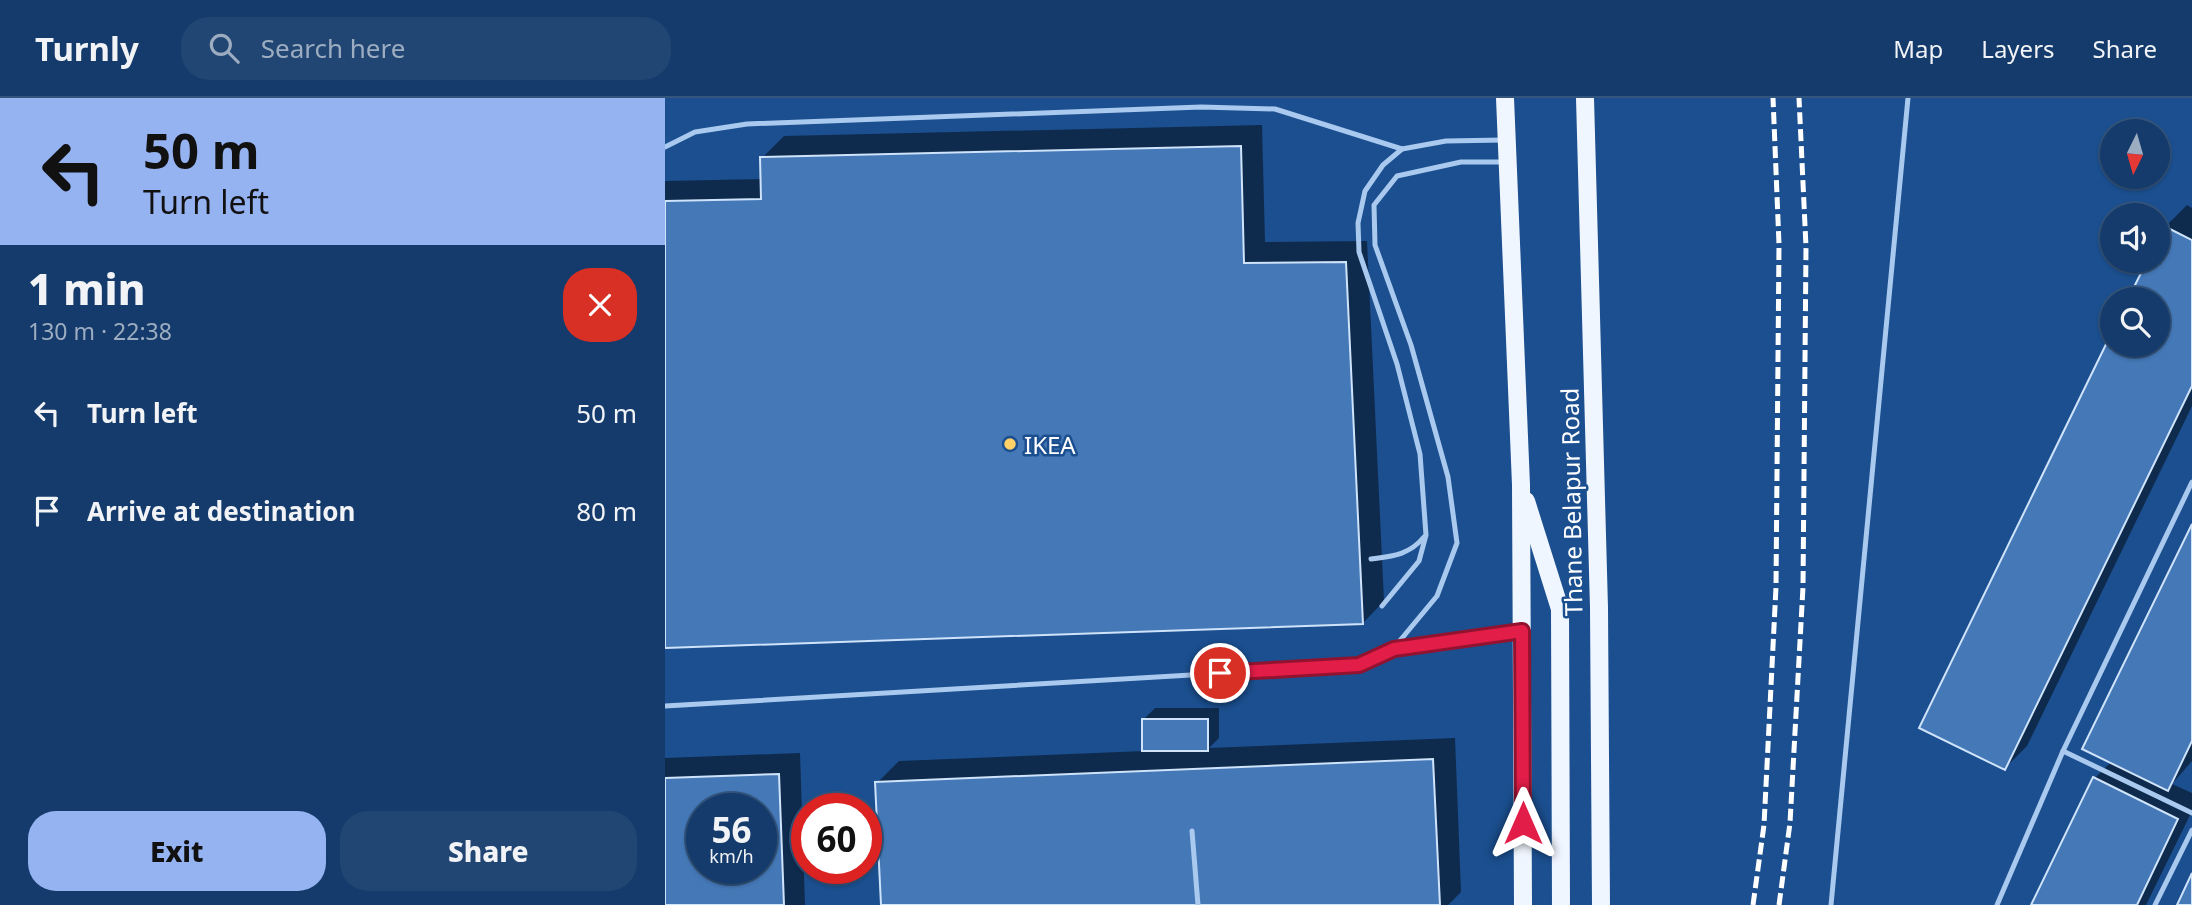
<!DOCTYPE html>
<html lang="en">
<head>
<meta charset="utf-8">
<style>
  :root { --surface:#143b6b; --page:#214673; --text:#f1f3f6; --muted:#9dadc1; --line:#33557e; --accent:#95b2f1 }
  body { margin:0; font-family:"Noto Sans",sans-serif; background:var(--page); color:var(--text); height:100vh; display:flex; flex-direction:column; font-size:26px; white-space:nowrap }
  * { box-sizing:border-box; margin:0 }
  p { font-size:23px; color:var(--muted) }
  .icon { flex:none; width:38px; height:38px; fill:none; stroke:currentColor; stroke-width:2; stroke-linecap:round; stroke-linejoin:round }
  .map { position:relative; flex:1; overflow:hidden }
  .details { display:flex; flex-direction:column; background:var(--surface); width:665px }
  .details>* { flex:none }
  .hud { background:#95b2f1; color:#111; overflow:hidden }
  .needle { width:46px; rotate:185deg }
  .buttons { position:absolute; left:1435px; top:21px; display:grid; gap:14px }
  .buttons a { display:grid; place-items:center; width:70px; height:70px; border-radius:50%; background:var(--surface); box-shadow:0 2px 5px #0004,0 0 0 2px var(--line); font-size:35px }
  .speed { position:absolute; left:21px; top:695px; display:flex; gap:14px; font-size:35px; font-weight:700; text-align:center }
  .speed>* { display:grid; place-content:center; width:91px; height:91px; border-radius:50%; background:var(--surface); box-shadow:0 2px 5px #0004,0 0 0 2px var(--line); line-height:1 }
  .speed small { font-size:18px; font-weight:400 }
  .speed .limit { border:10px solid #d22; background:#fff; color:#111 }
  .pin { position:absolute; display:grid; place-items:center; width:60px; height:60px; color:#fff; margin:-30px; border:4px solid #fff; border-radius:50%; box-shadow:0 2px 7px #0007 }
  .me { position:absolute; width:77px; margin:-38px; rotate:0deg; stroke-linejoin:round; filter:drop-shadow(0 0 5px #0008) }
  .turn { display:flex; align-items:center; gap:24px; height:147px; padding:0 28px; font-size:32px }
  .turn .icon { width:91px; height:91px; stroke-width:2.5 }
  .turn b { display:block; font-size:49px; line-height:60px }
  .round { display:grid; place-items:center; flex:none; width:74px; height:74px; border-radius:28px; background:var(--page) }
  .overview { display:flex; align-items:center; justify-content:space-between; height:119px; padding:0 28px }
  h1 { font-size:42px; font-weight:800; line-height:52px }
  .button { display:flex; gap:14px; margin-top:auto; padding:14px 28px }
  .button a { flex:1; height:80px; border-radius:28px; background:var(--accent); color:#111; font-size:28px; font-weight:800; line-height:80px; text-align:center }
  .button a+a { background:var(--page); color:var(--text) }
  ul { padding:0; list-style:none }
  li { display:flex; align-items:center; gap:21px; height:98px; padding:0 28px }
  li div { flex:1 }
  li b { display:block; font-size:26px }
  li em { font-style:normal }
  header { display:flex; align-items:center; gap:42px; box-sizing:border-box; height:98px; padding:0 35px; background:var(--surface); border-bottom:2px solid var(--line) }
  header strong { font-size:33px }
  nav { display:flex; gap:38px; margin-inline-start:auto; font-size:24px }
  .search { width:490px; height:63px; background:var(--page); display:flex; align-items:center; gap:18px; box-sizing:border-box; padding:0 24px; border-radius:28px; color:var(--muted); font-size:26px }
  main { display:flex; flex:1; min-height:0 }
  .map>svg:first-child { display:block }
  .shadow { fill:#0007; fill-rule:evenodd }
  .building { fill:#4478b7; stroke:#cfe3fa; stroke-width:2; fill-rule:evenodd }
  .lines { fill:none; stroke-linecap:round; stroke-linejoin:round }
  .service { stroke:#a9c9ee; stroke-width:5 }
  .primary { stroke:#f0f6ff; stroke-width:18 }
  .rail { stroke:#fff; stroke-width:5; stroke-dasharray:12 5; stroke-linecap:butt }
  .route-casing { stroke:#92132f; stroke-width:18 }
  .route { stroke:#e11d48; stroke-width:12 }
  .poi-dot { fill:#ffd166; stroke:#1b4f8f; stroke-width:2.5 }
  .labels { text-anchor:middle; dominant-baseline:central; stroke-width:5; stroke-linejoin:round; paint-order:stroke }
  .poi-label { font-size:24px; fill:#fff; stroke:#1b4f8f; text-anchor:start }
  .street-label { font-size:24px; fill:#fff; stroke:#1b4f8f }
</style>
</head>
<body>
<header>
<strong>Turnly</strong>
<div class="search"><svg class="icon" aria-label="search" viewBox="0 0 24 24"><circle cx="10" cy="10" r="6"/><path d="M15 15l6 6"/></svg>Search here</div>
<nav><a>Map</a><a>Layers</a><a>Share</a></nav>
</header>
<main>
<section class="details">
<div class="hud">
<div class="turn"><svg class="icon" aria-label="left" viewBox="0 0 24 24"><path d="M17 20v-9H6M10 6l-5 5 5 5"/></svg><div><b>50 m</b>Turn left</div></div>
</div>
<div class="overview"><div><h1>1 min</h1><p>130 m · 22:38</p></div><a class="round" style="background:#d93025;color:#fff"><svg class="icon" aria-label="close" viewBox="0 0 24 24"><path d="M6 6l12 12M18 6L6 18"/></svg></a></div>
<ul>
<li><svg class="icon" aria-label="left" viewBox="0 0 24 24"><path d="M17 20v-9H6M10 6l-5 5 5 5"/></svg><div><b>Turn left</b></div><em>50 m</em></li>
<li><svg class="icon" aria-label="arrive" viewBox="0 0 24 24"><path d="M6 21V4h12l-3 4 3 4H6"/></svg><div><b>Arrive at destination</b></div><em>80 m</em></li>
</ul>
<div class="button"><a>Exit</a><a>Share</a></div>
</section>
<div class="map">
<svg width="1527" height="807" viewBox="0 0 1527 807">
  <rect width="100%" height="100%" fill="#1b4f8f"/>
  <g class="shadow">
    <path d="M597,27l3,117 102,-1 17,360 -21,22 -698,23v-465l98,-2 -1,-21 22,-22z"/>
    <path d="M1522,107l5,3v198l-165,340 -22,22 -83,-40 190,-392v9h46v-46h-28l19,-38h9v-18l7,-16z"/>
    <path d="M1527,430v233l-20,23 20,9v18l-46,94h-113l62,-127 17,-17 -27,-12z"/>
    <path d="M490,610h64v30l-10,10 246,-10 6,154 -13,13h-566l-5,-122 22,-22 245,-10 -1,-31z"/>
    <path d="M135,655l5,152h-140v-147zM37,710h59v60h-59z"/>
  </g>
  <g class="building">
    <path d="M576,48l3,117 102,-1 17,362 -698,24v-447l96,-2 -1,-42z"/>
    <path d="M1499,128l28,14v146l-187,384 -86,-42 193,-396v13h46v-46h-30l19,-38h11v-22z"/>
    <path d="M1527,426v217l-24,50 -86,-42z"/>
    <rect x="477" y="621" width="66" height="32"/>
    <path d="M768,661l7,146h-559l-6,-123z"/>
    <path d="M114,676l5,131h-119v-127zM37,710h59v60h-59z"/>
    <path d="M1428,679l85,42 -41,86h-106z"/>
    <path d="M1527,775v32h-15z"/>
  </g>
  <g class="lines">
    <g class="service">
      <path d="M0,49l30,-15 52,-8 454,-17 74,2 127,40 44,-8 58,-1"/>
      <path d="M706,461c22,-3 38,-4 53,-22"/>
      <path d="M717,508l37,-45 7,-26 -6,-81 -23,-90 -38,-112 -1,-29 7,-32 18,-26 19,-16"/>
      <path d="M728,551l44,-53 20,-53 -9,-66 -37,-132 -36,-100 -1,-40 23,-29 64,-14h42"/>
      <path d="M0,608l694,-41 34,-16 126,-17"/>
      <path d="M1398,653l129,62"/>
      <path d="M527,733l6,74"/>
      <path d="M1166,807l77,-807"/>
      <path d="M1332,807l66,-154 129,-269"/>
      <path d="M1490,807l37,-75"/>
    </g>
    <g class="primary">
      <path d="M840,0l16,387 2,420"/>
      <path d="M920,0l14,510 2,297"/>
      <path d="M861,403l34,108 1,296"/>
    </g>
    <g class="rail">
      <path d="M1088,807l11,-80 12,-238 3,-343 -6,-146"/>
      <path d="M1114,807l11,-82 13,-236 3,-340 -7,-149"/>
    </g>
  </g>
  <g class="lines">
    <g class="route-casing">
      <path id="route" d="M555,575l139,-8 35,-16 128,-18 1,192"/>
    </g>
    <use href="#route" class="route"/>
  </g>
  <circle class="poi-dot" cx="345" cy="346" r="7"/>
  <g class="labels">
    <g class="poi-label">
      <text x="359" y="346">IKEA</text>
    </g>
    <g class="street-label">
      <text transform="translate(906 404) rotate(-91)">Thane Belapur Road</text>
    </g>
  </g>
</svg>
<div class="buttons">
<a><svg class="needle" viewBox="-14 -14 28 28"><path d="M0-13l5 13h-10z" fill="#e53935"/><path d="M0 13l5-13h-10z" fill="#9dadc1"/></svg></a>
<a><svg class="icon" aria-label="sound" viewBox="0 0 24 24"><path d="M4 9h4l5-4v14l-5-4H4zM17 9q2 3 0 6"/></svg></a>
<a><svg class="icon" aria-label="search" viewBox="0 0 24 24"><circle cx="10" cy="10" r="6"/><path d="M15 15l6 6"/></svg></a>
</div>
<div class="speed"><div>56<small>km/h</small></div><div class="limit">60</div></div>
<div class="pin" style="left:555px;top:575px;background:#d93025"><svg class="icon" aria-label="arrive" viewBox="0 0 24 24"><path d="M6 21V4h12l-3 4 3 4H6"/></svg></div>
<svg class="me" style="left:858px;top:725px" viewBox="-20 -20 40 40"><path d="M0-17L14 15 0 8-14 15z" fill="#e11d48" stroke="#fff" stroke-width="4"/></svg>
</div>
</main>
</body>
</html>
